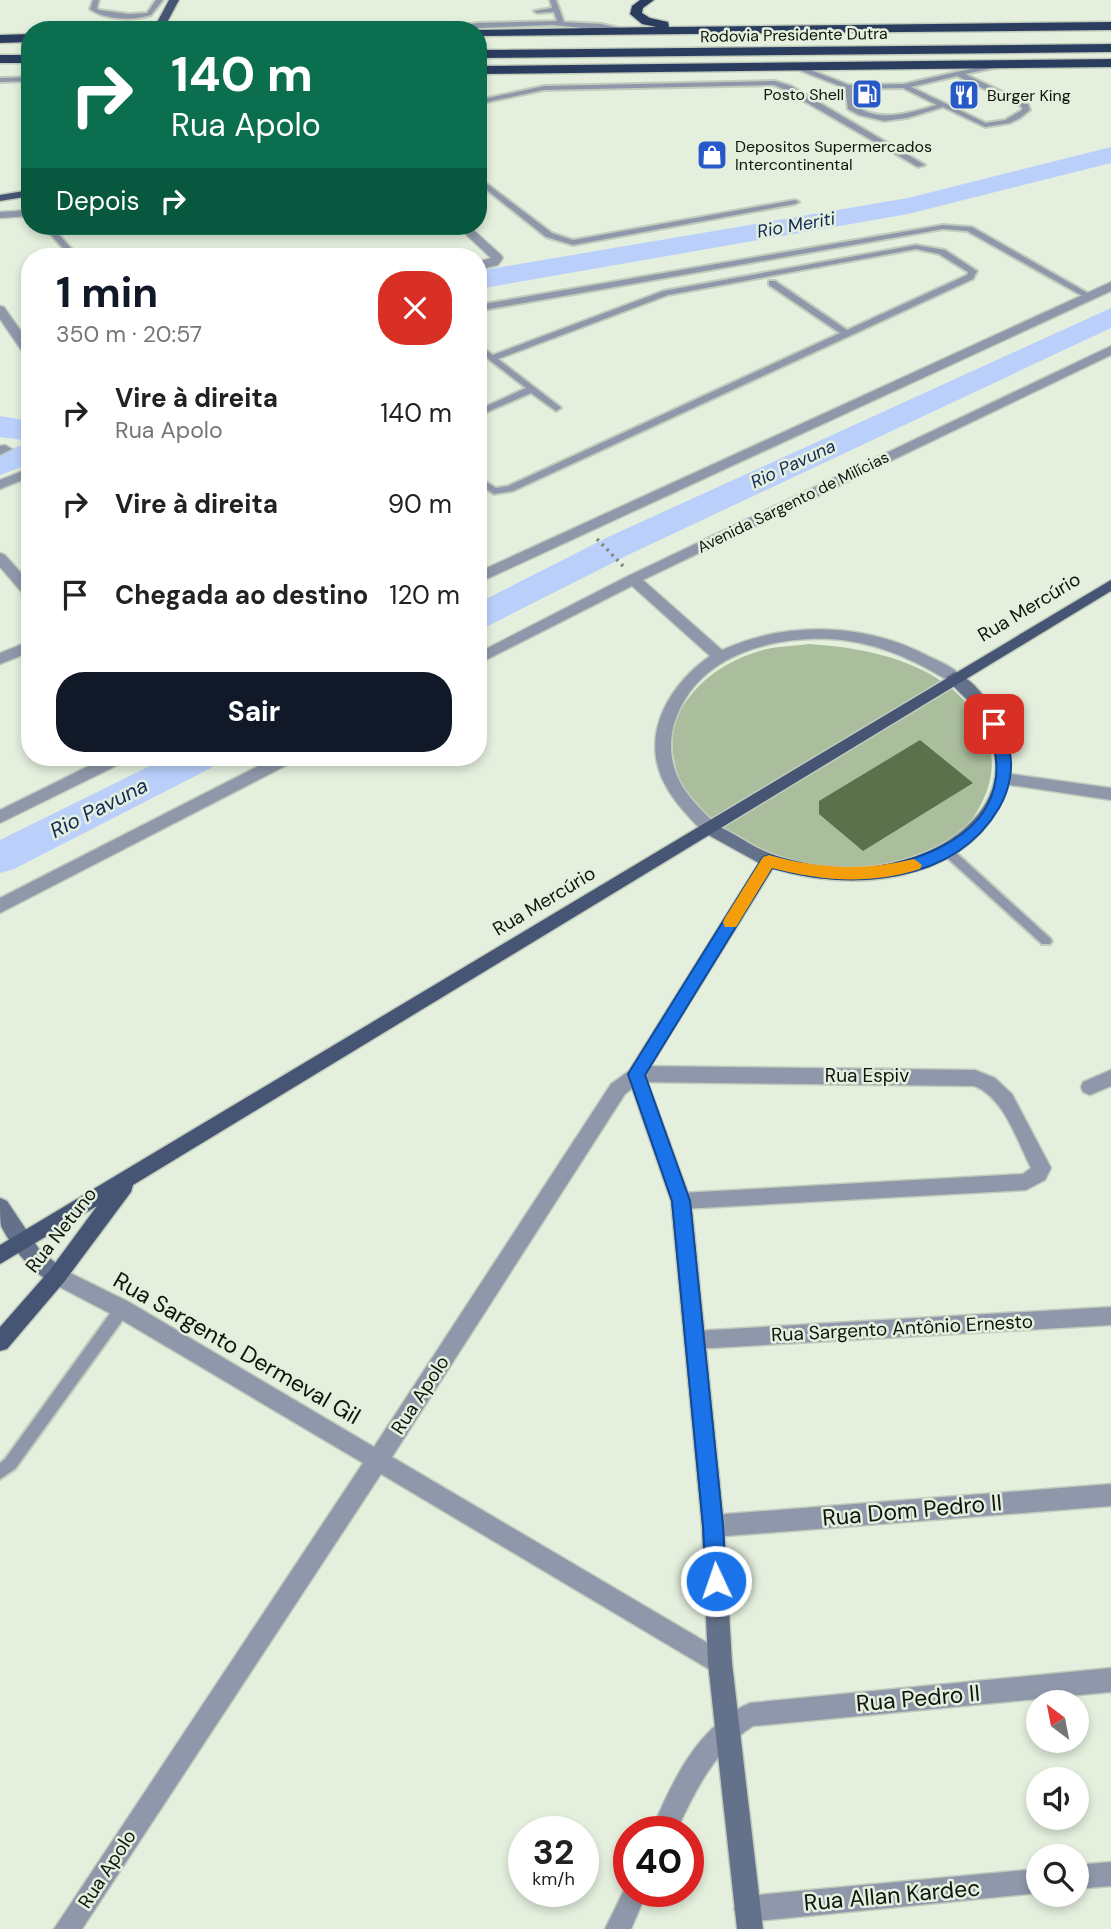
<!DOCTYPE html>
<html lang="pt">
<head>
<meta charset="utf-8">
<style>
  :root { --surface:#fff; --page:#f6f6f6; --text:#222; --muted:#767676; --accent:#111827 }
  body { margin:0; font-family:"DM Sans",sans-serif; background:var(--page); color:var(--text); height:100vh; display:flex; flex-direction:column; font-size:26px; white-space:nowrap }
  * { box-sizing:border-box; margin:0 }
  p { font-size:23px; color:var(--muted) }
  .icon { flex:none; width:38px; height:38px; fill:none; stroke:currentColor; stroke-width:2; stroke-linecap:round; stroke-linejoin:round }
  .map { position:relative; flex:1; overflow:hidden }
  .drawer { position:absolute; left:21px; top:248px; width:466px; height:518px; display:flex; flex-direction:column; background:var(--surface); border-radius:28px; box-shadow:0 4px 10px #0003 }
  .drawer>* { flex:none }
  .top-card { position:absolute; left:21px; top:21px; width:466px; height:214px; border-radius:28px; box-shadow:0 4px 10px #0003; background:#0b6e4f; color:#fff; overflow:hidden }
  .needle { width:46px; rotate:328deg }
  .buttons { position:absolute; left:1026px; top:1690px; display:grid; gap:14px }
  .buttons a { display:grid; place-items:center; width:63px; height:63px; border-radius:50%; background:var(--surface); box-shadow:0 4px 10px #0003; font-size:35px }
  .speed { position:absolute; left:508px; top:1816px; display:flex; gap:14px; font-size:35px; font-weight:700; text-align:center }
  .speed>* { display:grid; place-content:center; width:91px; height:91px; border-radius:50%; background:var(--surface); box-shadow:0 4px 10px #0003; line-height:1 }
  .speed small { font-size:18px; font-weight:400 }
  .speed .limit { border:10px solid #d22; background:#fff; color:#111 }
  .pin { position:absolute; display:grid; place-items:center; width:60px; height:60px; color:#fff; margin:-30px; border-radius:14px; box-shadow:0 4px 10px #0006 }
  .me { position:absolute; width:77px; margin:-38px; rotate:357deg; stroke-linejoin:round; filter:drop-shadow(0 0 5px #0008) }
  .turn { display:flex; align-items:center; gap:24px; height:147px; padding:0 35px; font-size:32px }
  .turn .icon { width:91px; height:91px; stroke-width:2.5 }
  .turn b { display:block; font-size:49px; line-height:60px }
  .then { display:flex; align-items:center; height:66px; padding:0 35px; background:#0003; gap:14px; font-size:26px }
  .round { display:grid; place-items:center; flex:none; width:74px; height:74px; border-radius:28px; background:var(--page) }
  .headline { display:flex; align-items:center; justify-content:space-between; height:119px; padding:0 35px }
  h1 { font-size:42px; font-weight:700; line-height:52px; color:var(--accent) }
  .button { display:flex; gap:14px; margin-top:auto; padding:14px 35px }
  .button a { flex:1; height:80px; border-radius:28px; background:var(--accent); color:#fff; font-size:28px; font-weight:700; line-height:80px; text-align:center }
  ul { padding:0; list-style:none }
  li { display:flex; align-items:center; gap:21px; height:91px; padding:0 35px }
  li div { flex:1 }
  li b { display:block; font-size:26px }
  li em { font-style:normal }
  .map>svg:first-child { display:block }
  .green { fill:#aabe9d }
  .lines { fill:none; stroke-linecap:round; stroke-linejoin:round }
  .river { fill:#bad0fb; fill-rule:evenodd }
  .building { fill:#5b714b }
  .lane-casing { stroke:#c2ccbc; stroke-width:4 }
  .street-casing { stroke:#c2ccbc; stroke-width:3 }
  .secondary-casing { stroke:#c2ccbc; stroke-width:3 }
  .primary-casing { stroke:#c2ccbc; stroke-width:3 }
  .highway-casing { stroke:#c2ccbc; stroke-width:3 }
  .path-far1 { stroke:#80887c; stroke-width:2.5; stroke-dasharray:2.5 3.5; stroke-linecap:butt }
  .path { stroke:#80887c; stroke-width:3.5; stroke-dasharray:2.5 4.5; stroke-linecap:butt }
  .lane { fill:#8f98aa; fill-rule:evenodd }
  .street { fill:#8f98aa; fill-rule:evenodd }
  .secondary { fill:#63718a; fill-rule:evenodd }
  .primary { fill:#455573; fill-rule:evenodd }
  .highway { fill:#2b3d5f; fill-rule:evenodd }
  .route { fill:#1a73e8; stroke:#114b97; stroke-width:2 }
  .slow { fill:#f59e0b }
  .labels { text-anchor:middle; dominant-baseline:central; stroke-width:5; stroke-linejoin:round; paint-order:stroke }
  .far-street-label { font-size:16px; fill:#10140e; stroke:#e4efdd }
  .far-poi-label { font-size:16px; fill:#10140e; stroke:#e4efdd; text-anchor:start }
  .far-water-label { font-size:18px; font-style:italic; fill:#122a5b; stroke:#e4efdd }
  .street-label { font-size:19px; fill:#10140e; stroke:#e4efdd }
  .water-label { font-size:21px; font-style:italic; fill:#122a5b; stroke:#e4efdd }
  .near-street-label { font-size:23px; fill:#10140e; stroke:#e4efdd }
</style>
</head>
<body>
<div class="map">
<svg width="1111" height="1929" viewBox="0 0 1111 1929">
  <rect width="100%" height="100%" fill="#e4efdd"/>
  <path class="green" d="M809,644c64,4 146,21 176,88 14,33 5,61 -14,89 -15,22 -43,33 -67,40 -77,25 -211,-6 -229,-97 -6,-28 -2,-47 16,-69 18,-23 47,-39 76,-46 13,-3 28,-3 42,-5z"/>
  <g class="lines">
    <g class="river">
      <path d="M1111,147v16l-203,51 -430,75v-18l430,-73z"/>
      <path d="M1111,308v20l-479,225 -142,72 -12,4v-26l130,-66z"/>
      <path d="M0,416l30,5v20l-30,-4z"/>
      <path d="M30,442v22l-30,11v-22z"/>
      <path d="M166,758h51l-6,10 -197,101 -14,4v-33z"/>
    </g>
  </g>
  <path class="building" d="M920,740l53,43 -110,68 -44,-37v-13z"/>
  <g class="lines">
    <g class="lane-casing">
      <g id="lane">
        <path d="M93,0h6l-2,8 2,2 30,4 18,-1 9,-13h7l-12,15c-17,6 -47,5 -61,-6z"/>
        <path d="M550,0h6l8,22 37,2 28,6 -4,2 -73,-7 -126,5 52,-7 79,-2 -3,-9 -17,1 -3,-2 18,-3z"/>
        <path d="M996,63l4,2 -1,2 -34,7 63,30 2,6 -10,8 -10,5 -25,4 -42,-20 -36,11 -23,3 -25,-6 -11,-6 -3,-21 -54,-21 7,-2 51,20 55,-1zM957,76l65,31v3l-17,10 -19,3 -75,-36zM903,88l34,17c-29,8 -55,18 -82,1l-3,-17z"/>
        <path d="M30,77v4l-30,1v-4z"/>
        <path d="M775,81l16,5 134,79 -7,2 -133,-77 -11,-5 -230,5 -66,14v-4l66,-14z"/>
        <path d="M478,177l74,56 21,7 222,-40 4,2 -4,2 -222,41 -27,-8 -68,-54z"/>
        <path d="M943,225l29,2 121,69 -7,2 -119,-67 -24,-2 -465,82v-6z"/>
        <path d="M43,226h8l28,31h-8z"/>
        <path d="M916,245l29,5 32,21 -4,8 -460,212 -19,3 -16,-10v-7l18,11 12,-2 332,-153 -71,-48v-4h6l72,49 120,-55 1,-3 -29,-18 -23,-5 -248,46 -170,64 61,47 2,2 -5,3 -25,-18 -53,23v-6l48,-22 -48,-37v-7l15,11 170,-64z"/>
        <path d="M947,847l4,1 99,90 2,3 -2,3h-8l-99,-90 -2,-3 2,-3z"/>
        <path d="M122,1303l5,1 2,5 -2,5 -112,155 -15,10v-16l5,-4 112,-155z"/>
      </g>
    </g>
    <g class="street-casing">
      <g id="street">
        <path d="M30,210v6l-30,2v-6z"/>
        <path d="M457,226h12l32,29 2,3 -5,7 -20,5v-8l13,-4z"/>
        <path d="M1111,282v9l-633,292v-11z"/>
        <path d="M0,306l4,1 26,37v14l-4,-1 -26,-38z"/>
        <path d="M1111,346v9l-468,225 79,70c67,-30 144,-27 208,7 11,5 25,11 32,20l-8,5 -5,-1c-38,-23 -76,-40 -120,-42 -57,-2 -125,15 -150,72 -10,21 -11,45 -1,67 8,18 24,32 37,46l2,4 -2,4h-12c-16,-17 -33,-34 -42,-56 -19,-48 12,-94 49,-120l-78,-70 -154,78v-11l150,-77z"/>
        <path d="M5,445l7,4 -12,6v-9z"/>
        <path d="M30,468v9l-30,12v-9z"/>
        <path d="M0,553l5,2 25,28v15l-5,-2 -25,-29z"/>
        <path d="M30,641v11l-30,12v-11z"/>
        <path d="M105,758h21l-2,4 -124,61v-13z"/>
        <path d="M274,758h21l-2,4 -293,151v-15z"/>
        <path d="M1003,773l108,15v12l-114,-17 -2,-4z"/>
        <path d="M636,1066l339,4 20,8 17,16 39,74 -6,12 -19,10 -345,19 -7,-2 -3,-6 3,-6 7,-2 342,-19 8,-6c-14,-27 -27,-71 -57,-82l-334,-4 -15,12 -233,363 336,198 4,8 -4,8 -8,4 -8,-4 -331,-197 -299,455h-28l309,-466 -248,-147 -65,-34 -3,-6 3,-6 7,-3 7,3 65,32 245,145 237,-363z"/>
        <path d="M1111,1070v16l-21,9 -7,-3 -2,-5 2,-5z"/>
        <path d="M1111,1307v18l-417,24 -7,-2 -3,-7 3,-7 7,-2z"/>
        <path d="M1111,1484v22l-398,31 -8,-3 -3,-8 3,-8 8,-3z"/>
        <path d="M1111,1668v24l-358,34c-39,25 -58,65 -77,106h-25c20,-49 47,-107 99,-129z"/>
        <path d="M1111,1862v24l-35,3v-24z"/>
        <path d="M1038,1869v24l-291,29 -9,-4 -4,-9 4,-9 9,-4z"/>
        <path d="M628,1882v10h19l-16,37h-26z"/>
      </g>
    </g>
    <g class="secondary-casing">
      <g id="secondary">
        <path d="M954,672c17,5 32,26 41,40 15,27 22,59 8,87 -38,84 -151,95 -230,69l-128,207 46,126 33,325 8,137 31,266h-26l-29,-266 -6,-137 -31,-325 -44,-127 132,-211 -56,-31 -2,-4 2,-4c13,-4 43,19 57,25 34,16 72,22 109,18 68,-6 152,-56 120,-136 -11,-28 -28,-33 -43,-54z"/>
        <path d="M0,1198l7,3 32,48 25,21 3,6 -3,6 -7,3c-23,-9 -45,-37 -56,-59 -1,-8 -1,-19 -1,-28z"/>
      </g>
    </g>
    <g class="primary-casing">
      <g id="primary">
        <path d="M169,0h10l-16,30h-10z"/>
        <path d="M30,190v6l-30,5v-6z"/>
        <path d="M1111,580v11l-978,594 -2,7 -67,90 -57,67 -7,2v-24l50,-57 47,-64 -97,58v-19z"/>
      </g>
    </g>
    <g class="highway-casing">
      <g id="highway">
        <path d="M640,0h14l-11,8 -1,5 8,5 18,4 1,5 442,-5v8l-633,6v-6h-4l182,-3 -14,-3 -12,-10 2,-8z"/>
        <path d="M30,34v8l-30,1v-8z"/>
        <path d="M1111,44v8l-633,6v-8z"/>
        <rect x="0" y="55" width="30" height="8"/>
        <path d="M1111,59v8l-633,7v-8z"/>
      </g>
    </g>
    <g class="path-far1">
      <path d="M178,26h13l-1,4"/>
      <path d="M38,28l61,-1"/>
    </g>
    <path class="path" d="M597,539l27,28"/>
    <use href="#lane" class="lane"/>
    <use href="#street" class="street"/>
    <use href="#secondary" class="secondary"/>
    <use href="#primary" class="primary"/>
    <use href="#highway" class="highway"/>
  </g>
  <path class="route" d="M994,720c10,3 11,17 14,26 7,20 1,45 -9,62 -46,78 -149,81 -227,60l-127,207 45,126 33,325 3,55 -3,7 -7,3 -7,-3 -3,-7 -3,-55 -31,-325 -44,-127 135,-217 6,-2c24,7 48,13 74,14 56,1 146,-25 153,-92 2,-19 -3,-35 -9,-53z"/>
  <path class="slow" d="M769,855c50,14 94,16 145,4l8,6 -2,4c-50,16 -98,12 -148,-1l-36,59h-11l-2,-5 2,-4 38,-61z"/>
  <defs>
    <g id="fuel-square" transform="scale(1.575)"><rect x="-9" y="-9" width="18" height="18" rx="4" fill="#275ac8" stroke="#e4efdd"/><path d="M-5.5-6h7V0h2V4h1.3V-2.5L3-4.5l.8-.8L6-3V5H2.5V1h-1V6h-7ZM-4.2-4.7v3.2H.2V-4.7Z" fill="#fff"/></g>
    <g id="restaurant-square" transform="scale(1.575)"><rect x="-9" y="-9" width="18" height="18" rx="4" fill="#275ac8" stroke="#e4efdd"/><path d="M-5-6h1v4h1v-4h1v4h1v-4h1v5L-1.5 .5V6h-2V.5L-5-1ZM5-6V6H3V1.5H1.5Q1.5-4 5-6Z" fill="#fff"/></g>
    <g id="shop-square" transform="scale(1.575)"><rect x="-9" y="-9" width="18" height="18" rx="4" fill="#275ac8" stroke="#e4efdd"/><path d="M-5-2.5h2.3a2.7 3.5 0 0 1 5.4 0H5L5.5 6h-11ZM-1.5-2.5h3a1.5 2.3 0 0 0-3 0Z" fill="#fff"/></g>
  </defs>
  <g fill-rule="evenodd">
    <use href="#fuel-square" x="867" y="94"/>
    <use href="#restaurant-square" x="964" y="95"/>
    <use href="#shop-square" x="712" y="155"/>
  </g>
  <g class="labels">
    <g class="far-street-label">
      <text transform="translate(794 35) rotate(-1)">Rodovia Presidente Dutra</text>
      <text transform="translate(793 502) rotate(-26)">Avenida Sargento de Milícias</text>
    </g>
    <g class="far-poi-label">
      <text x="844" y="94" text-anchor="end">Posto Shell</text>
      <text x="987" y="95">Burger King</text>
      <text x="735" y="146">Depositos Supermercados<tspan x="735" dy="18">Intercontinental</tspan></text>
    </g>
    <g class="far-water-label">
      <text transform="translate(796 225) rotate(-10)">Rio Meriti</text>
      <text transform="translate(793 464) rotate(-25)">Rio Pavuna</text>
    </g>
    <g class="street-label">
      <text transform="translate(1029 607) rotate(-31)">Rua Mercúrio</text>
      <text transform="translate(544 901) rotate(-31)">Rua Mercúrio</text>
      <text x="867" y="1075">Rua Espiv</text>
      <text transform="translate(61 1230) rotate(-52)">Rua Netuno</text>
      <text transform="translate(902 1328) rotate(-3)">Rua Sargento Antônio Ernesto</text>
      <text transform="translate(420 1395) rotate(-57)">Rua Apolo</text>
      <text transform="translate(107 1869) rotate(-57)">Rua Apolo</text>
    </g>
    <g class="water-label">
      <text transform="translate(99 808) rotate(-27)">Rio Pavuna</text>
    </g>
    <g class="near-street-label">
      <text transform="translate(237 1348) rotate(30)">Rua Sargento Dermeval Gil</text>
      <text transform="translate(912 1510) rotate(-5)">Rua Dom Pedro II</text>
      <text transform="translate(918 1698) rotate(-5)">Rua Pedro II</text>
      <text transform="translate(892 1895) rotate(-5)">Rua Allan Kardec</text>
    </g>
  </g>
</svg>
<div class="buttons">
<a><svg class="needle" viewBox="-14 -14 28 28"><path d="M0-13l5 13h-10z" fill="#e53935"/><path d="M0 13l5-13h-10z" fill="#767676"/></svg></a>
<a><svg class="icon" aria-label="sound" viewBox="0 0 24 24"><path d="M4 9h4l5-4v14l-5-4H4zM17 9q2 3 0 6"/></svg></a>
<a><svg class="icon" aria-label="search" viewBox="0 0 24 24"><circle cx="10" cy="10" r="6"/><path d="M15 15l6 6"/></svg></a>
</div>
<div class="speed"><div>32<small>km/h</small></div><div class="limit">40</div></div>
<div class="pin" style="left:994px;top:724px;background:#d93025"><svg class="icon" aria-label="arrive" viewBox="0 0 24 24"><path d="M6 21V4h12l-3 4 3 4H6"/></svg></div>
<svg class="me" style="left:716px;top:1581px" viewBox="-20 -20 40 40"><circle r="17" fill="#1a73e8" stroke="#fff" stroke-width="3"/><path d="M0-11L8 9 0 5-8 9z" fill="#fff"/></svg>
<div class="top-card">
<div class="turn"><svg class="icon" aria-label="right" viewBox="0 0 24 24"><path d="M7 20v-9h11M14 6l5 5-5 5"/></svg><div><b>140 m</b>Rua Apolo</div></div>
<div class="then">Depois<svg class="icon" aria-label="right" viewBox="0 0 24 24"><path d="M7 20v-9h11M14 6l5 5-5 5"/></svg></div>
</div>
<section class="drawer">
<div class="headline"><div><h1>1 min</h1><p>350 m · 20:57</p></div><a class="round" style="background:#d93025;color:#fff"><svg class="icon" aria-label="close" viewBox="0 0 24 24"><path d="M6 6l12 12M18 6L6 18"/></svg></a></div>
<ul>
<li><svg class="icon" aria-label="right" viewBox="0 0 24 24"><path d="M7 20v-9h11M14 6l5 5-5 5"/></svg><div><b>Vire à direita</b><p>Rua Apolo</p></div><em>140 m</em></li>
<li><svg class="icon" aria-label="right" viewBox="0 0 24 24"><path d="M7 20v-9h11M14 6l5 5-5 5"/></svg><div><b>Vire à direita</b></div><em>90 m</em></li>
<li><svg class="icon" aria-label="arrive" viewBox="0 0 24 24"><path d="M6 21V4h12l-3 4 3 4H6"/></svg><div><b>Chegada ao destino</b></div><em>120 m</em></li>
</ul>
<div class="button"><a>Sair</a></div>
</section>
</div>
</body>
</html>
